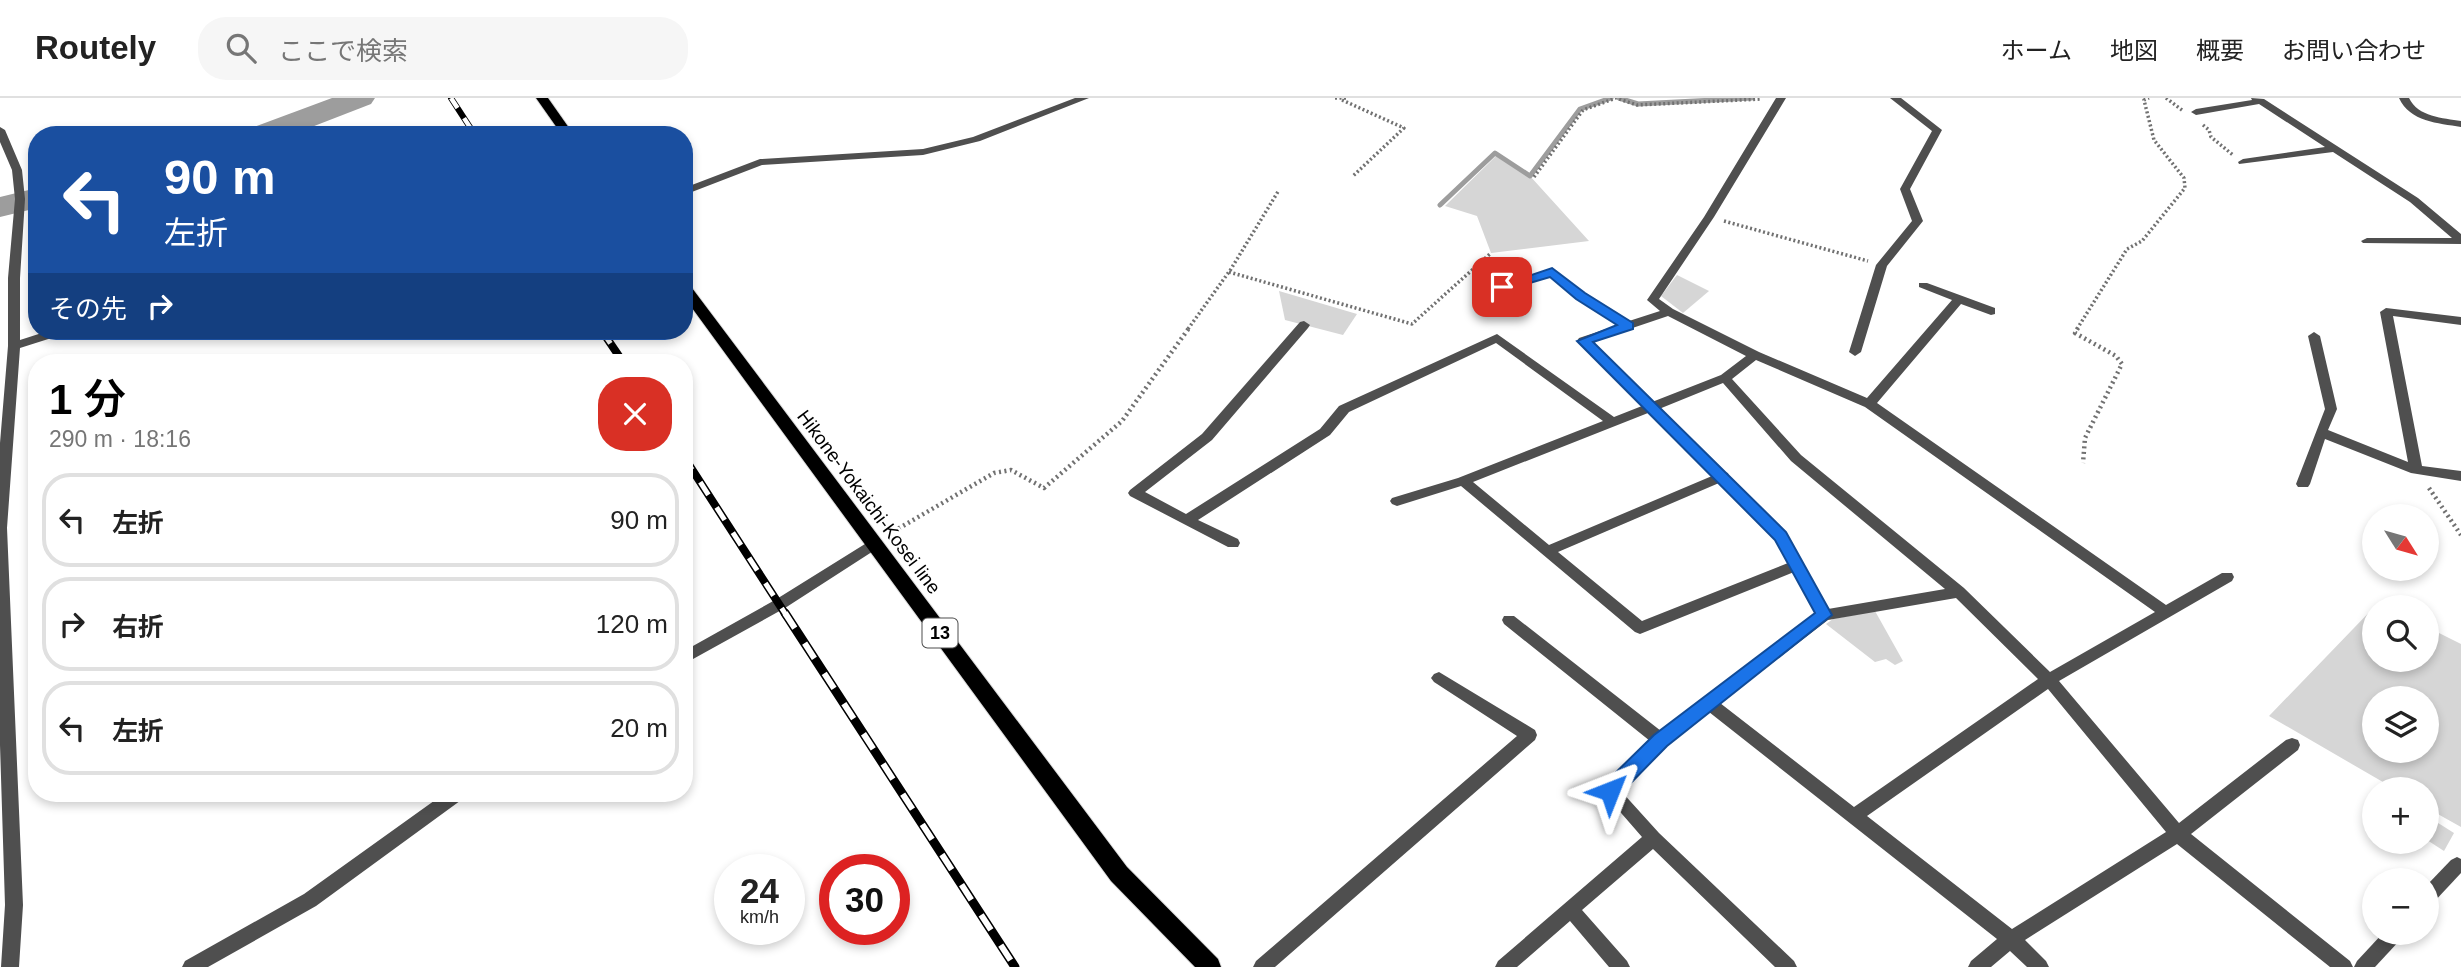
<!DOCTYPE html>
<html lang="ja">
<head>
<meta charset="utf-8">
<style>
  :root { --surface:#fff; --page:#f6f6f6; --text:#222; --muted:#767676; --line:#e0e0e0; --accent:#000 }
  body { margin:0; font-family:Helvetica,"Noto Sans JP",sans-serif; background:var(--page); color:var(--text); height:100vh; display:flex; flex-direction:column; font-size:26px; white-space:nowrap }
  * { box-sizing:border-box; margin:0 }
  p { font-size:23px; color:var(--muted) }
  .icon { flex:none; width:38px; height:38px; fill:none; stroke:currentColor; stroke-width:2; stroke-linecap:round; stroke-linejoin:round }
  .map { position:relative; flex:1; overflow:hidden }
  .side { position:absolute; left:28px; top:256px; width:665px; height:448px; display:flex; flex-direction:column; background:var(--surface); border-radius:28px; box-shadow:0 4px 10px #0003 }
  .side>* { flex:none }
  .guide { position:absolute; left:28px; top:28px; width:665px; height:214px; border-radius:28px; box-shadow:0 4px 10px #0003; background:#1a4fa0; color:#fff; overflow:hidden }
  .needle { width:46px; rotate:127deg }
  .buttons { position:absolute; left:2362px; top:406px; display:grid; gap:14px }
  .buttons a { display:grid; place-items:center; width:77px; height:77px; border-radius:50%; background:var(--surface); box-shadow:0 4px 10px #0003; font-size:35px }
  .speed { position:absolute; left:714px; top:756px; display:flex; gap:14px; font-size:35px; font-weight:700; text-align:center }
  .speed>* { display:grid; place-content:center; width:91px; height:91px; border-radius:50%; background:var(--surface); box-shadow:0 4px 10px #0003; line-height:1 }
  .speed small { font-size:18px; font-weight:400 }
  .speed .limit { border:10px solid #d22; background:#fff; color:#111 }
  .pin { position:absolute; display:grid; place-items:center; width:60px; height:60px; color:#fff; margin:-30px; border-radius:14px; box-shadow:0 4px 10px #0006 }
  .me { position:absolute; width:77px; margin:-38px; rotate:45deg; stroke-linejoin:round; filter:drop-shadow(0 0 5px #0008) }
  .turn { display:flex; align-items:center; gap:24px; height:147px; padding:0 21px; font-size:32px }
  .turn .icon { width:91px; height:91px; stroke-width:2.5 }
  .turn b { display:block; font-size:49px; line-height:60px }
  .then { display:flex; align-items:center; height:66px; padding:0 21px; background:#0003; gap:14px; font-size:26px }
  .round { display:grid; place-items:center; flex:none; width:74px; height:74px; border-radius:28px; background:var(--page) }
  .overview { display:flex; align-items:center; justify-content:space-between; height:119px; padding:0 21px }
  h1 { font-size:42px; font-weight:600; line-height:52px; color:var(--accent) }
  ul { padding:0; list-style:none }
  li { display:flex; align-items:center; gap:21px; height:94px; margin:0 14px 10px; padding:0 7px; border:4px solid var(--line); border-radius:28px }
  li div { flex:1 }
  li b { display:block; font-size:26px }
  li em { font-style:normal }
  header { display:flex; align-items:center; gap:42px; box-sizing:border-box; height:98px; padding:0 35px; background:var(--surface); border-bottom:2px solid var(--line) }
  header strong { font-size:33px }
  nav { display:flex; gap:38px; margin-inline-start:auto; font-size:24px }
  .search { width:490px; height:63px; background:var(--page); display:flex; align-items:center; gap:18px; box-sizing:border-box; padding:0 24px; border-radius:28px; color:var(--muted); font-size:26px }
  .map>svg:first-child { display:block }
  .green { fill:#d6d6d6; fill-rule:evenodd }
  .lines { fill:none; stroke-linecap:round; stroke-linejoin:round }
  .stream { stroke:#9d9d9d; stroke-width:5 }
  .river { fill:#9d9d9d; fill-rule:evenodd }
  .primary-casing { stroke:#dbdbdb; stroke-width:2 }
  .path-far1 { stroke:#717171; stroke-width:3.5; stroke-dasharray:2 2.5; stroke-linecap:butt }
  .path { stroke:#717171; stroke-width:4.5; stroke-dasharray:2 3.5; stroke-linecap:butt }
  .street { fill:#4f4f4f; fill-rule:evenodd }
  .primary { fill:#000; fill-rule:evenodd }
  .rail-far2-casing { stroke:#000; stroke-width:6 }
  .rail-far1-casing { stroke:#000; stroke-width:8 }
  .rail-casing { stroke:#000; stroke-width:9 }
  .rail-far2 { stroke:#fff; stroke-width:4.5; stroke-dasharray:12; stroke-linecap:butt }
  .rail-far1 { stroke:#fff; stroke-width:5; stroke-dasharray:15; stroke-linecap:butt }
  .rail { stroke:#fff; stroke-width:6; stroke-dasharray:18; stroke-linecap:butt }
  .route { fill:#1a73e8; stroke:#114b97; stroke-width:2 }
  .labels { text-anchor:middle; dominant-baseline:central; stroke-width:5; stroke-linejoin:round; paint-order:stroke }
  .shield { fill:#fff; stroke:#4c4c4c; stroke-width:2 }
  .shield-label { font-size:18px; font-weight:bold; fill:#000 }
  .street-label { font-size:19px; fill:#000; stroke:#fff }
</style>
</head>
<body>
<header>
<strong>Routely</strong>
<div class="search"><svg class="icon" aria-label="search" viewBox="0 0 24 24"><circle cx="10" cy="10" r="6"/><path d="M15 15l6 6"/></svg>ここで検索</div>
<nav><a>ホーム</a><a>地図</a><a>概要</a><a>お問い合わせ</a></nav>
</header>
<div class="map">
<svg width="2461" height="869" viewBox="0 0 2461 869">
  <rect width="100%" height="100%" fill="#fff"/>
  <g class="green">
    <path d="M1497,57l33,21 59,65 -98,12 -14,-37 -32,-10z"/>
    <path d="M1677,177l32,16 -26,22 -22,-17z"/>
    <path d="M1279,193l78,23 -14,21 -58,-15z"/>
    <path d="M2379,504l10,5h-14v53h52v-33l34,17v183l-34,-19v-19h-32l-126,-73zM2427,600v53h-52v-53z"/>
    <path d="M1875,513l28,50 -8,4 -9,-6 -11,3 -49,-38 7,-5z"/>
    <path d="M2427,718l27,17 -10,18 -17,-11z"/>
  </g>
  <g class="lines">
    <g class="stream">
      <path d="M1619,0l19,6 114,-6"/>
      <path d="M1440,107l55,-52 35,23 50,-67 31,-11"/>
    </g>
    <g class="river">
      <path d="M332,0h43l-4,6 -80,31h-45l5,-7z"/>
      <path d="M37,90v20l-37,9v-20z"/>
    </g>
    <g class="primary-casing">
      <g id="primary">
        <path d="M536,0h12l26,37h-12z"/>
        <path d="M684,185l5,1 438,583 91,92 3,8h-26l-84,-86 -427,-584z"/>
      </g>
    </g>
    <g class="path-far1">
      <path d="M1335,0h13"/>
      <path d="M2166,0l16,12"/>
      <path d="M1342,2l62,28 -51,48"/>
      <path d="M2203,27l6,5 2,7 22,18"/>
      <path d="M1534,79l49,-67 33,-12 21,7 125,-6"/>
      <path d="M1724,123l144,40"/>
      <path d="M1229,174l183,52 79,-71"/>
      <path d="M1188,231l43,-60 48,-79"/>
      <path d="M2077,231l50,-80 15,-8 43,-53 -1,-10 -30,-38 -10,-40 5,-2"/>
    </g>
    <g class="path">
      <path d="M2078,230l-3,5 41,23 6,8 -37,74 -2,25"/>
      <path d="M2429,390l32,47"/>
      <path d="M889,436l105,-61 17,-3 33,18 78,-67 67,-93"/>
    </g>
    <g class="street">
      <path d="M1075,0h14l-109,43 -57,14 -161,10 -78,30v-7l76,-29 163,-10 50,-12z"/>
      <path d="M1776,0h10l-72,119 -55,82 14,10 86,43 108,46 85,-98 -33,-13v-4h8l68,25v6l-4,1 -30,-11 -84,99 289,202 56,-32h10l2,4 -2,4 -173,100 120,142 107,-83 6,-2 6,2 2,5 -2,5 -107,84 159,127 3,6h-23l-153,-123 -152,96 21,21 3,6h-22l-17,-16 -19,16h-23l3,-6 26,-22 -288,-227 -42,33 -46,46 38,42 135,128 3,6h-22l-122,-118 -71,61 45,51 3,6h-21l-39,-46 -53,46h-22l3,-6 144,-124 -40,-46 48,-50 -146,-117 -2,-4 2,-4h10l147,115 155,-118 -22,-41 -154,62 -5,-2 -174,-146 -64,20 -5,-2 -2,-3 2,-3 66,-20 145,-57 -107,-78 -147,69 -19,23 -132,85 40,19 2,4 -2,4h-10l-98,-51 -2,-3 2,-3 72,-56 98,-112 4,-1 6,4 -2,3 -96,112 -67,52 41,22 134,-85 19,-23 158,-72 117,83 28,-11 -65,-65 2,-3 39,-13 -42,-27 -26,-22 -48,14 -6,-3 2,-2 54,-16 32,25 45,27 31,-10 -13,-11 57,-83zM1668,218l78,40 -25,19 -69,27 -61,-60zM1756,262l109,47 290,205 -105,60 -86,-84 -163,-133 -69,-76zM1723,285l68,78 154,128 -117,20 -42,-77 -57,-55 -1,-4 -4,-1 -65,-63zM1648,315l64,63 -163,69 -76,-63zM1719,385l57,56 12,24 -146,58 -84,-69zM1956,500l82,81 -184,128 -134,-104 108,-83zM2048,591l118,143 -154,97 -145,-113z"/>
      <path d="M1890,0h11l41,32 -32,59 13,32 -36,45 -26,86 -6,4 -6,-4 27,-87 36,-44 -12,-32 32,-58z"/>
      <path d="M2251,0l13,1 154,99 43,36v10l-98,-1 -2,-2 6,-3h85l-42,-36 -77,-50 -94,12 -1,-2 5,-3 82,-12 -66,-43 -63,11 -5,-3 5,-3 56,-9z"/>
      <path d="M2399,0h10c9,19 34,20 52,23v6c-23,-4 -51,-5 -62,-29z"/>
      <path d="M0,29l5,3 17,40 3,29 -5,79v62l28,-9h18l-2,3 -44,14 -13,180 16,377 -4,62h-18l4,-62 -5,-160v-302l8,-97v-68l7,-79 -3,-29 -12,-28z"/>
      <path d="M2386,210l75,9v8l-68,-9 29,150 39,5v10l-50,-8 -86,-34 -15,45 -2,3h-10l-2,-3 29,-75 -17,-73 6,-4 6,4 17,73 -9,21 80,32 -28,-150z"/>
      <path d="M873,441l5,1 2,4 -2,4 -93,60 -101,56v-13l91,-51z"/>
      <path d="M1439,574l96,58 2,5 -2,5 -260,227h-22l3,-6 261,-225 -83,-54 -3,-4 3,-4z"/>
      <path d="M445,695h21l-2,5 -148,108 -108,61h-26l3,-6 119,-67z"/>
      <path d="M2457,759l4,2v14l-28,30 -6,2v-20l24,-25z"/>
      <path d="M2383,835h21l-3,6 -26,28h-21l3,-6z"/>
    </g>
    <use href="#primary" class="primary"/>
    <g class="rail-far2-casing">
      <path id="rail-far2" d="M451,0l24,37"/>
    </g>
    <g class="rail-far1-casing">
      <g id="rail-far1">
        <path d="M602,233l21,31"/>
        <path d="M684,359l102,158"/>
      </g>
    </g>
    <g class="rail-casing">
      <path id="rail" d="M785,515l230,354"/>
    </g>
    <use href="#rail-far2" class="rail-far2"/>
    <use href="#rail-far1" class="rail-far1"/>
    <use href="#rail" class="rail"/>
  </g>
  <path class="route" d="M1552,170l33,25 48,30v6l-40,13 193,190 46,83 -165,131 -50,51 -7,2 -7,-2 -2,-6 2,-6 51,-50 161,-122 -40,-73 -198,-199 40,-16 -41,-26 -26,-22 -48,14 -6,-4z"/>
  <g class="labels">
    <rect class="shield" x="922.5" y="520.5" width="35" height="29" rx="5"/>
    <g class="shield-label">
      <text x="940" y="535">13</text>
    </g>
    <g class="street-label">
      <text transform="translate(869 404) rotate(53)">Hikone-Yokaichi-Kosei line</text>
    </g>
  </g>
</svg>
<div class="buttons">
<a><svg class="needle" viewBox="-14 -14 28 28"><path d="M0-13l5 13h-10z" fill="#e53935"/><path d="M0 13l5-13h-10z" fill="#767676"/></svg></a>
<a><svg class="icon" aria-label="search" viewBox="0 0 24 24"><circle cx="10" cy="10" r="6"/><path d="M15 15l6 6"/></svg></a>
<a><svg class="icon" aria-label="layers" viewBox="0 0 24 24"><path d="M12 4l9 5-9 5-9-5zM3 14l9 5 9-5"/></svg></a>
<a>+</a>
<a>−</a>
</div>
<div class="speed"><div>24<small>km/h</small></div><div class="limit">30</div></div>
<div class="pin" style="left:1502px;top:189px;background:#d93025"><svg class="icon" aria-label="arrive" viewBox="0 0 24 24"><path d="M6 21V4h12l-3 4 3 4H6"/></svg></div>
<svg class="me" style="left:1610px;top:693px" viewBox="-20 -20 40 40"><path d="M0-17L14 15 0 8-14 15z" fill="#1a73e8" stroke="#fff" stroke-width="4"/></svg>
<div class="guide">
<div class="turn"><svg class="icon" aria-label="left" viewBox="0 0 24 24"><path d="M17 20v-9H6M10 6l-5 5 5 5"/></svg><div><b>90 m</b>左折</div></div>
<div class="then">その先<svg class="icon" aria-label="right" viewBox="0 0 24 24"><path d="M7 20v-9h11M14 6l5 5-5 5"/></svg></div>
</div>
<section class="side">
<div class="overview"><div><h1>1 分</h1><p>290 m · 18:16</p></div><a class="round" style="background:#d93025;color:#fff"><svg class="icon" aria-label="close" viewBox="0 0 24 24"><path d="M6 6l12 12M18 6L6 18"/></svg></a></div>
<ul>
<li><svg class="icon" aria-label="left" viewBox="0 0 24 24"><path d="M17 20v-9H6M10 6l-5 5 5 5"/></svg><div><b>左折</b></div><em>90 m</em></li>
<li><svg class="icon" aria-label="right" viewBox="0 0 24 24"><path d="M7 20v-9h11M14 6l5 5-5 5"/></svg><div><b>右折</b></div><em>120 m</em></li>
<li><svg class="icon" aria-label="left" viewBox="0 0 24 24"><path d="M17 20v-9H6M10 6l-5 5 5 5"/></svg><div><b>左折</b></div><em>20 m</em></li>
</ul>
</section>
</div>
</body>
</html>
